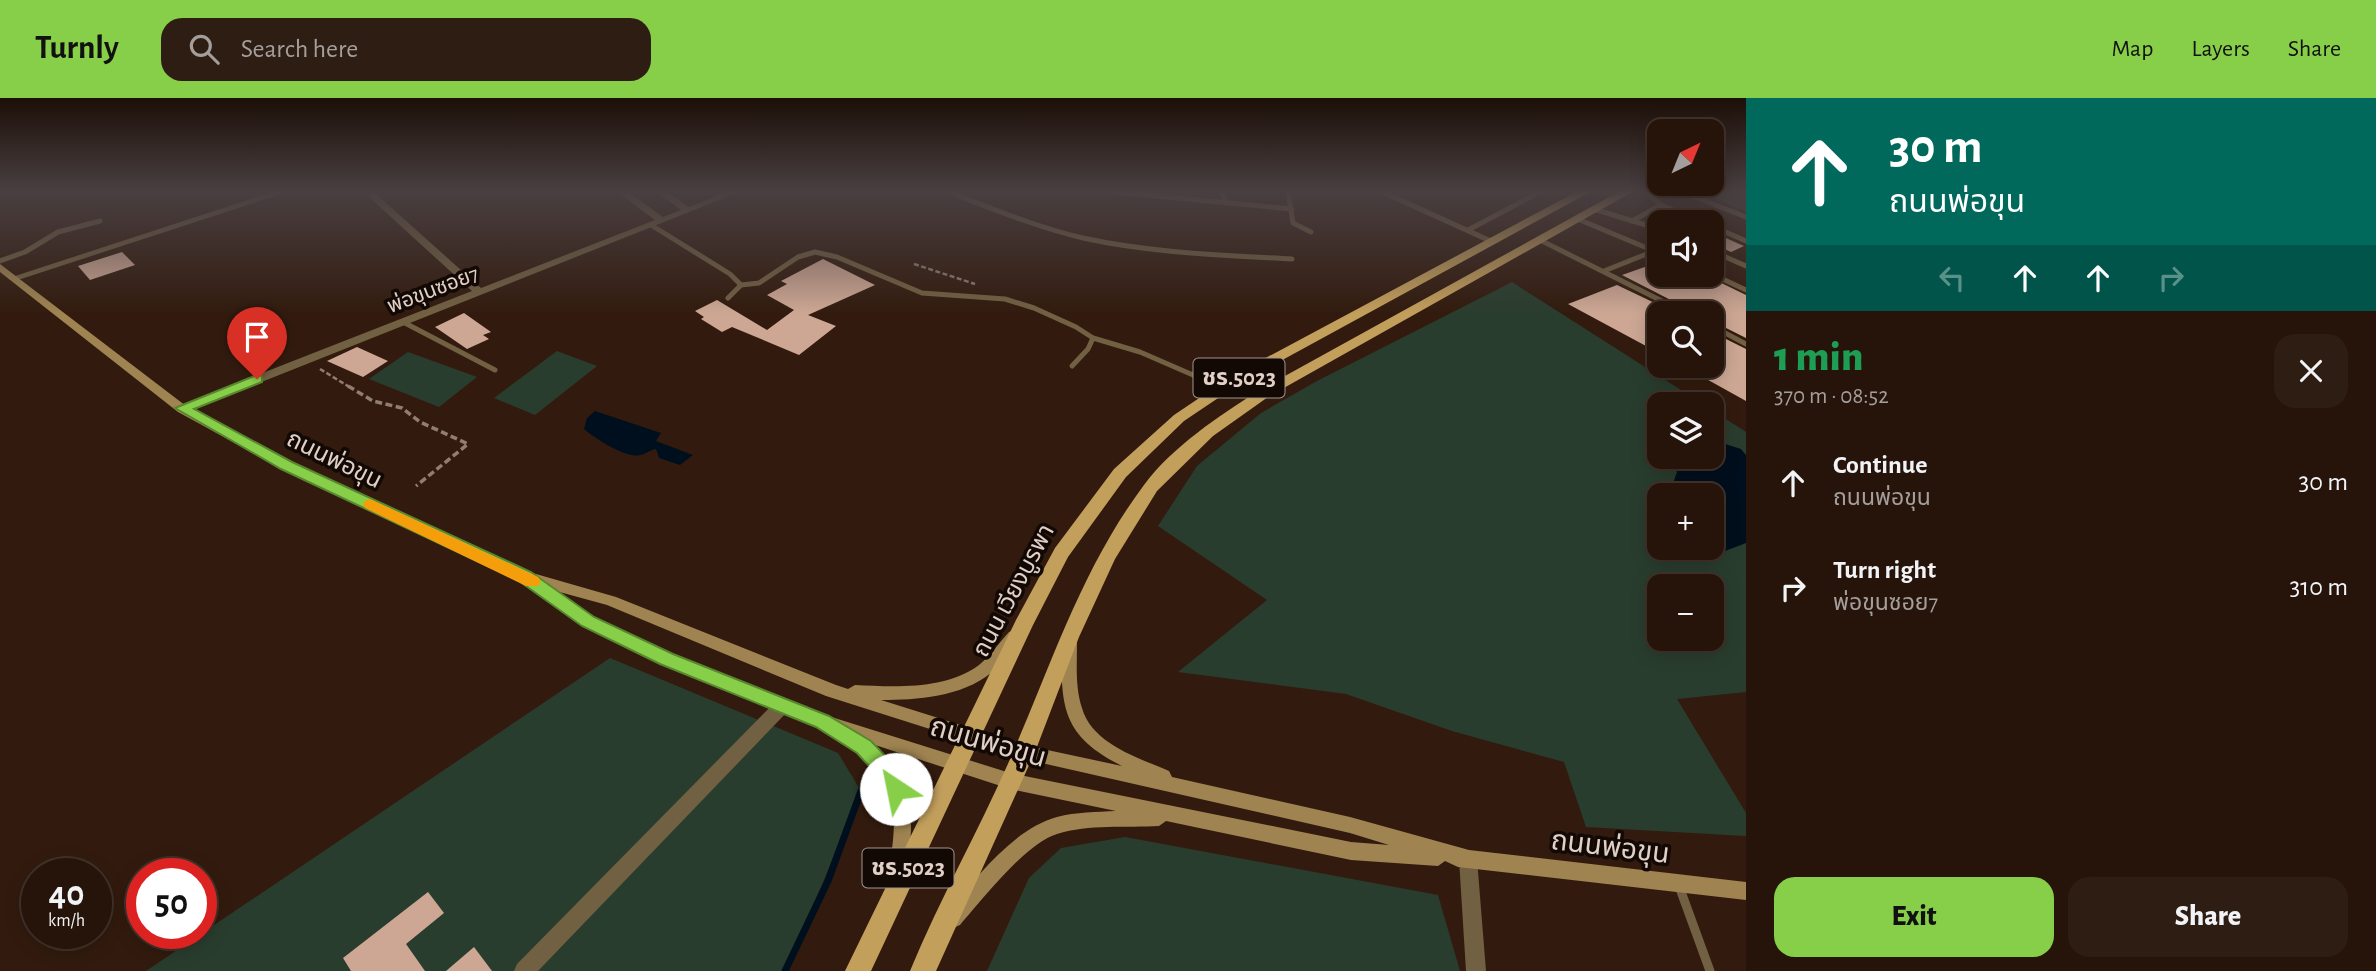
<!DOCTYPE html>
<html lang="en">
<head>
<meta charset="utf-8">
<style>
  :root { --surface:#26140a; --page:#2e1d13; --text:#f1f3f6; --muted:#a49e9c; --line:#42332b; --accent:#88cf49 }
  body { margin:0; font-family:"Alegreya Sans","Noto Sans Thai",sans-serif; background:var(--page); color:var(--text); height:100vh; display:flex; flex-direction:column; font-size:26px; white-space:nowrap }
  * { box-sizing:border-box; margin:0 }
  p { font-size:23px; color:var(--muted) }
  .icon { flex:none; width:38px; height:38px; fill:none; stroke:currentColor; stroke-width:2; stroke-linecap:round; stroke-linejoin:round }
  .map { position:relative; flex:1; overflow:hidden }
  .sheet { display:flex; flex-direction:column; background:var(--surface); width:630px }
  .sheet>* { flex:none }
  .banner { background:#00695c; color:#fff; overflow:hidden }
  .needle { width:46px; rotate:43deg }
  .buttons { position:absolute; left:1647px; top:21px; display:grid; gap:14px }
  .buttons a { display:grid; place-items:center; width:77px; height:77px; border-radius:14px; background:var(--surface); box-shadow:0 4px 18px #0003,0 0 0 2px var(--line); font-size:35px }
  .speed { position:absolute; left:21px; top:760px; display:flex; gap:14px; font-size:35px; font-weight:700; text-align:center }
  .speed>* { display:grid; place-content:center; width:91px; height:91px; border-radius:50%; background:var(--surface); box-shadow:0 4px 18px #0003,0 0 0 2px var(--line); line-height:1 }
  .speed small { font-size:18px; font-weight:400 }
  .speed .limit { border:10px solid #d22; background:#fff; color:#111 }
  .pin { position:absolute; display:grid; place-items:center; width:60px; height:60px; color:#fff; margin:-72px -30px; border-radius:50% 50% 50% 0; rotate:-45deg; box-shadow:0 0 7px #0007 }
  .pin .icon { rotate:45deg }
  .me { position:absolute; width:77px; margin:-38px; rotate:326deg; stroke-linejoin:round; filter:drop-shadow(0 0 5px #0008) }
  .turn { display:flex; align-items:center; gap:24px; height:147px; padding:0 28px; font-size:32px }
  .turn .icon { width:91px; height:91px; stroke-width:2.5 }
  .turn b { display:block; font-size:49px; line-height:60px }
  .lanes { display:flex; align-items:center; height:66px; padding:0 28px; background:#0003; justify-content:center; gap:35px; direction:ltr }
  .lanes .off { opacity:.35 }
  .round { display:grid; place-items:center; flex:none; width:74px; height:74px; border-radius:21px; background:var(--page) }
  .overview { display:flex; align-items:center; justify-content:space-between; height:119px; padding:0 28px }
  h1 { font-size:42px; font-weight:800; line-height:52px; color:#1e9e55 }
  .primary-button { display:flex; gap:14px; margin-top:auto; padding:14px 28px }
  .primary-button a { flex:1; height:80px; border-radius:21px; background:var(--accent); color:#111; font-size:28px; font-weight:800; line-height:80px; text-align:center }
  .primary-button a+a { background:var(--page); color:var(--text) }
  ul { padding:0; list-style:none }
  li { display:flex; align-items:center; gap:21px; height:105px; padding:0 28px }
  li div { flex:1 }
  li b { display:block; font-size:26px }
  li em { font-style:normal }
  header { display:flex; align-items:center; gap:42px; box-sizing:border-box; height:98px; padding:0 35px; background:var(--accent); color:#111 }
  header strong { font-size:33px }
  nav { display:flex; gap:38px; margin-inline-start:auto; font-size:24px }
  .search { width:490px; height:63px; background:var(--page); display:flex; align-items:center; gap:18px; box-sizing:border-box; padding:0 24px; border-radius:21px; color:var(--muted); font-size:26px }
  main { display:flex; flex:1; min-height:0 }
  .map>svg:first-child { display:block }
  .green { fill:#293d2e; fill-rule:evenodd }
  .water { fill:#000f1d }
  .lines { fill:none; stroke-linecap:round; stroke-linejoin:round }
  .stream { stroke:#000f1d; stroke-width:7 }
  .building { fill:#cda794 }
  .path-far1 { stroke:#907d73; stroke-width:2.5; stroke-dasharray:5 2.5; stroke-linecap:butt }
  .path { stroke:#907d73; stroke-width:3.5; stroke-dasharray:7 3.5; stroke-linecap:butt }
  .lane-far2 { stroke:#726042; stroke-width:5 }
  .lane-far1 { stroke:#726042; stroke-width:7 }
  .lane { stroke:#726042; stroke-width:9 }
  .street { fill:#726042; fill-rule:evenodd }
  .secondary { fill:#9f8451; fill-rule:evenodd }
  .primary { fill:#c39f5c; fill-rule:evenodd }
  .route { fill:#88cf49; stroke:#58872f; stroke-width:2 }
  .slow { fill:#f59e0b }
  .labels { text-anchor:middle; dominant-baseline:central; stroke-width:7; stroke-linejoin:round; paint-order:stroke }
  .far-street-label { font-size:21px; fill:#e0d0c8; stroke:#130904 }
  .shield { fill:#130904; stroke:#a2948d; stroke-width:2 }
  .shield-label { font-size:23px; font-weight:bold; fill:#e0d0c8 }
  .street-label { font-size:24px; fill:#e0d0c8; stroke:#130904 }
  .near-street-label { font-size:28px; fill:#e0d0c8; stroke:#130904 }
</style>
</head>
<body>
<header>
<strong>Turnly</strong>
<div class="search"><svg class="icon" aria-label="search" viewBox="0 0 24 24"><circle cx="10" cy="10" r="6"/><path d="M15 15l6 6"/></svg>Search here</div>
<nav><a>Map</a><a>Layers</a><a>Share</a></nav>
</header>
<main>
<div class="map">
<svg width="1746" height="873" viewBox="0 0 1746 873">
  <rect width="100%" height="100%" fill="#321b0e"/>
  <g class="green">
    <path d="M1716,93h30v21l-40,-16z"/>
    <path d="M1512,184l191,122h-44v53h53v-47l34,22v260l-69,7 69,114v23l-160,-9 -22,-65 -112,-31 -106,-37 -168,-22 89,-72 -109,-74 39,-60 64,-53 56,-32zM1659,397h53v53h-53zM1659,488h53v53h-53z"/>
    <path d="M557,253l40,15 -62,49 -41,-17z"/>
    <path d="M408,254l69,25 -38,30 -70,-28z"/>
    <path d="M610,560l228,95 23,38 -75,180h-640z"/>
    <path d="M1125,739l313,58 22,76h-473l42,-93 32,-30z"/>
  </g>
  <g class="water">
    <path d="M595,313l66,22 -5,8 37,14 -13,10 -21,-7 -3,-9c-6,1 -10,5 -16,6 -13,4 -46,-17 -56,-26l3,-11z"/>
    <path d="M1719,344l22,7 5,6v88l-21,8 -13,-8v-48h-43l8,-23 -7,-8 8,-7h34v-13z"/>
  </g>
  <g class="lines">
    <path class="stream" d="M785,873l43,-90 33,-90"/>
  </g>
  <g class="building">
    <path d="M1712,134l32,14 -13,6 -19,-9z"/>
    <path d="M122,154l13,13 -45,15 -12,-14z"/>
    <path d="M823,161l52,26 -67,30 28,11 -37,29 -67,-28 -10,5 -21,-13 3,-2 -9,-6 22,-11 50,30 27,-20 -27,-15 20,-11 -6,-3z"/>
    <path d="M1659,164v13h46l41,20v43l-34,-17v-8h-16l-74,-38z"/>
    <path d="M1617,187l42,20v48l-91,-49z"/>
    <path d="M464,215l27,19 -8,3 6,4 -22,10 -32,-22z"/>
    <path d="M1712,234l34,17v52l-63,-35h29z"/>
    <path d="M357,249l31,14 -25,16 -36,-16z"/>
    <path d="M428,794l16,21 -38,31 19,27h-74l-8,-13z"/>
    <path d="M474,849l18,24h-46z"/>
  </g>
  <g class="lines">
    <g class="path-far1">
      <path d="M914,166l61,20"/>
      <path d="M320,271l31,19"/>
    </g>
    <path class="path" d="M348,288l25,15 29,7 18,14 48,22 -52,42"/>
    <g class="lane-far2">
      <path d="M946,93c45,17 90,36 137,47 69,15 139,17 209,21"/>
      <path d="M1105,93l187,18"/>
      <path d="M1222,93l4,12"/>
      <path d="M1288,93l5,32 18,9"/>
      <path d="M1645,93l16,14 41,17"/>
      <path d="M1680,93l66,26"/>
      <path d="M1597,112l62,19"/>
      <path d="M1580,122l79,33"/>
      <path d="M1632,123l29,-16"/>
      <path d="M651,127l79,49 11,11"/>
      <path d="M1712,128l34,15"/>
      <path d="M1468,132l74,-39"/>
      <path d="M1542,143l144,72"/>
      <path d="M1712,153l34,15"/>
      <path d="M0,163l25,-9 33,-20 42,-11"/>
      <path d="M1604,173l50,-20"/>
      <path d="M1712,176l34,16"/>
      <path d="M728,200l13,-13 18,-2 39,-26 17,-5 22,5 85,36 83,6 29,9 42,19 17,11 47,14 83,36"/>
      <path d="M403,224l92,48"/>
      <path d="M1712,228l34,18"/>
      <path d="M1072,268l16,-17 5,-11"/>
    </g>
    <path class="lane-far1" d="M1219,288l5,2"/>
    <path class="lane" d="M1679,788l31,85"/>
    <g class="street">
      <path d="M275,93h15l-272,89h-8l-1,-2z"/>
      <path d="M616,93h11l36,26 18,-7 -26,-19h11l23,16 40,-16h13l-556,221 -4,1 -6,-4 2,-3 294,-115 -103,-94v-4h6l106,95 174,-68z"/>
      <path d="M1374,93h13l112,51 -8,2z"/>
      <path d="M783,600l6,2 2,5 -2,5 -251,261h-24l3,-7 260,-264z"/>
      <path d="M1468,752l7,3 2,6 9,112h-20l-7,-112 2,-6z"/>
    </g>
    <path class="secondary" d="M0,166l186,142 105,56 238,110 87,25 220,88 12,4 7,-4c40,2 90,5 124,-20 11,-9 20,-22 30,-33l5,-2 5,2 3,4 -3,4c-9,11 -17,24 -28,33 -30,24 -74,27 -110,27l143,45 98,21c-63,-32 -60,-61 -61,-124l3,-4 5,-2 5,2 3,4c0,22 -2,45 5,66 10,36 57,50 87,63l3,6 178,40 119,33 277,32v18l-288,-33 -13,-6 -7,5 -87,-6 -185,-39 -7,5c-33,2 -70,-2 -102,8 -31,9 -75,66 -97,91l-7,3 -7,-3 -3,-7 3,-7c32,-33 65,-81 111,-94 19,-5 40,-5 59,-6l-106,-22 -138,-45c44,40 43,76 34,131l-2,6 -7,3 -7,-3 -2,-6c12,-69 10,-94 -50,-136l-2,-6 -175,-69 -78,-38 -53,-39 -2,-5 -247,-114 -103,-56 -178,-140zM556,493l51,14 219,91 198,63 326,74 39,12 -38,-3 -341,-69 -185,-58 -152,-61 -80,-36z"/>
    <g class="primary">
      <path d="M1578,93h14l-350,191 -58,39 -58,56 -58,80 -35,68 -162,346h-26l171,-351 39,-72 59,-79 60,-54 58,-39z"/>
      <path d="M1620,93h14l-366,206 -55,39 -56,55 -42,68 -36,78 -44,115 -99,219h-26c31,-75 72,-146 104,-221 39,-91 70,-185 130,-265 28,-38 75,-69 114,-94z"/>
    </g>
  </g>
  <linearGradient id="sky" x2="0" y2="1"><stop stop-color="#1c0f08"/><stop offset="0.43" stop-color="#493f41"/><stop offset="1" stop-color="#493f41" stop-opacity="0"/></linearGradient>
  <rect width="1746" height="216" fill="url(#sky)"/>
  <path class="route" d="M257,277l5,1v6l-68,27 98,53 239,110 63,45 79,37 156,62 42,25 24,25 11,23 -3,6 -7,3 -7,-3 -8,-16 -24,-26 -41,-26 -156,-63 -78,-38 -63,-45 -238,-112 -106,-61z"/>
  <path class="slow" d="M370,401l168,78 3,4 -3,5h-12l-161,-78 -2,-4 2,-3z"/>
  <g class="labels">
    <g class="far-street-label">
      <text transform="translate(433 192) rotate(-21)">พ่อขุนซอย7</text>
    </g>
    <g class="shield">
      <rect x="1193.5" y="260.5" width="91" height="39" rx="5"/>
      <rect x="862.5" y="750.5" width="91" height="39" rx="5"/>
    </g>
    <g class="shield-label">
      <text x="1239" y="280">ชร.5023</text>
      <text x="908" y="770">ชร.5023</text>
    </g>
    <g class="street-label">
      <text transform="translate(334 362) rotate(26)">ถนนพ่อขุน</text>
      <text transform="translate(1014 493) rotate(-62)">ถนน เวียงบูรพา</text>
    </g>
    <g class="near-street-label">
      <text transform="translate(988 645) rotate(16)">ถนนพ่อขุน</text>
      <text transform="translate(1610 750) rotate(7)">ถนนพ่อขุน</text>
    </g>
  </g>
</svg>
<div class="buttons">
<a><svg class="needle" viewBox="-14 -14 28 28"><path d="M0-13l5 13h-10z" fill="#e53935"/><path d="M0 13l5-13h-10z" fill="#a49e9c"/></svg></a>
<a><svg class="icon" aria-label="sound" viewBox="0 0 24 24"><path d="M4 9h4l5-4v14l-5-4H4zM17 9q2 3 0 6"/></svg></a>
<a><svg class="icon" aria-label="search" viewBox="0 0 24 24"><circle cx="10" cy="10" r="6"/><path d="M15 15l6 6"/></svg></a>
<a><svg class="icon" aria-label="layers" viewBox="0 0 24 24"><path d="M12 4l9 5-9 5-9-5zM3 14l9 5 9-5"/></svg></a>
<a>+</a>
<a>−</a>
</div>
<div class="speed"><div>40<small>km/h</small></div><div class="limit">50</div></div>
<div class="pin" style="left:257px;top:281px;background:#d93025"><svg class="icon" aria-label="arrive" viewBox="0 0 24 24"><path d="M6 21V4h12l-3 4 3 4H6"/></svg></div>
<svg class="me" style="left:896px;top:691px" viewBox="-20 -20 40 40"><circle r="19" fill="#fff"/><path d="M0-13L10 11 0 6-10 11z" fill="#88cf49"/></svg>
</div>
<section class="sheet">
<div class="banner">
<div class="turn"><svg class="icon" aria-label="ahead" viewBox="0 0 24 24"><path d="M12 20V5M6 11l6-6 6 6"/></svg><div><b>30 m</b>ถนนพ่อขุน</div></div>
<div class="lanes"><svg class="icon off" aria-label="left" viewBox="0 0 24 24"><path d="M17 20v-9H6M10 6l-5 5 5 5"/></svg><svg class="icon" aria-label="ahead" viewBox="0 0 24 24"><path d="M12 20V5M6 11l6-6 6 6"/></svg><svg class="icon" aria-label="ahead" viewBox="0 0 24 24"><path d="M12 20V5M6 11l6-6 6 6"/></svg><svg class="icon off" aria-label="right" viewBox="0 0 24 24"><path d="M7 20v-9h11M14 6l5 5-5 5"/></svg></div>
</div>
<div class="overview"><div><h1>1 min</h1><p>370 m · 08:52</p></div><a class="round"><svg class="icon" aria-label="close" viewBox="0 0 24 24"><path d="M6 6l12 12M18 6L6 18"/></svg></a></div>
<ul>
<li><svg class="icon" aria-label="ahead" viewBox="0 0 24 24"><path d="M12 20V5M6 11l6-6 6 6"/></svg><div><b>Continue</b><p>ถนนพ่อขุน</p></div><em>30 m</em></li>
<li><svg class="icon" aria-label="right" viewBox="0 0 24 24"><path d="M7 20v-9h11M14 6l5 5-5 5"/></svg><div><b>Turn right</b><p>พ่อขุนซอย7</p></div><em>310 m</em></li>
</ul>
<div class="primary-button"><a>Exit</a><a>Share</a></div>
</section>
</main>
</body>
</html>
